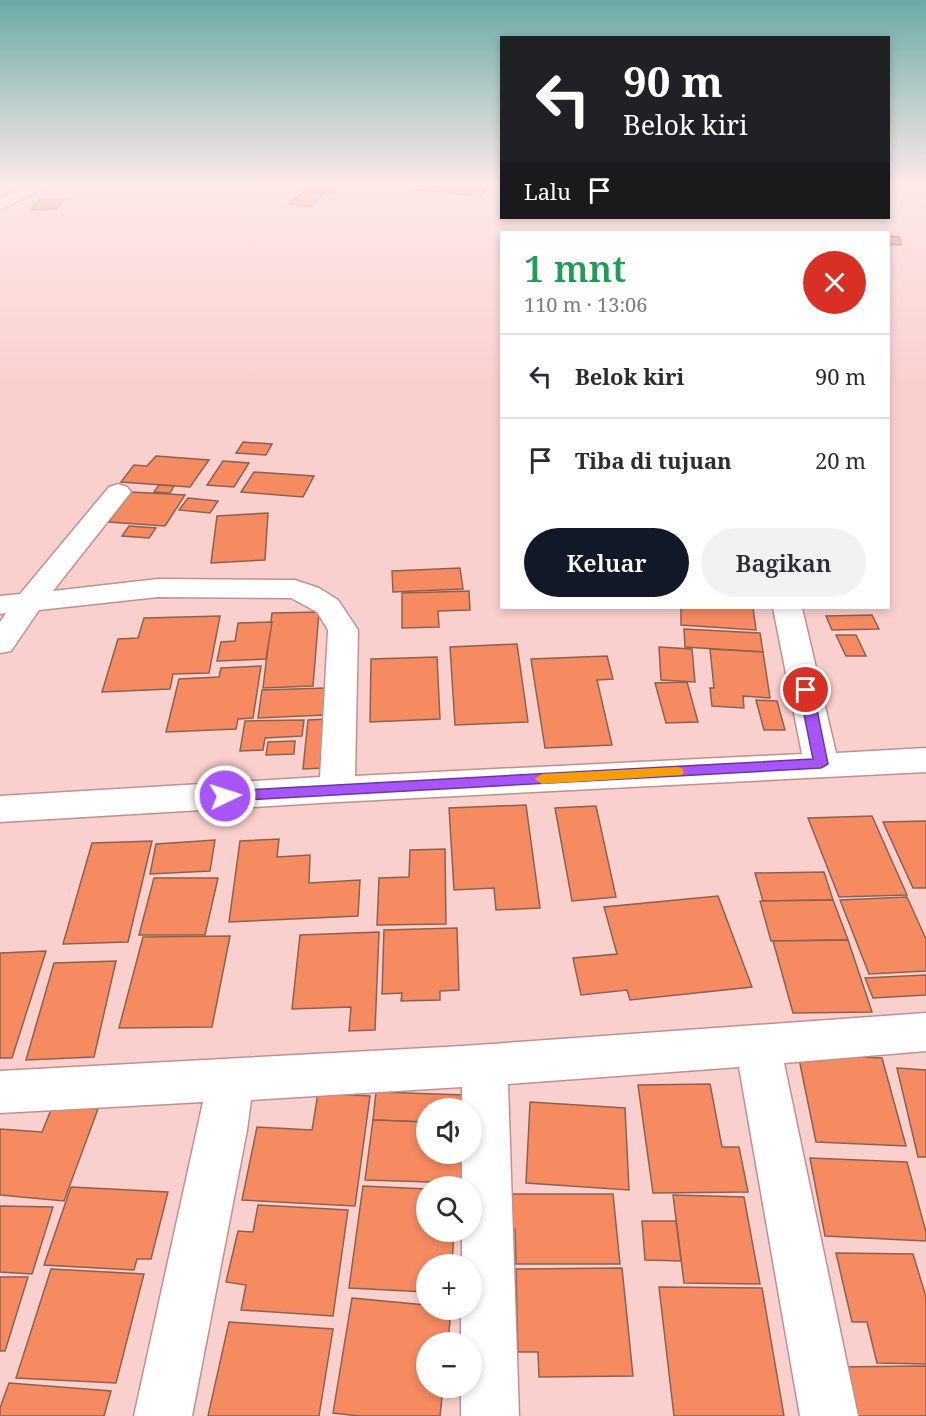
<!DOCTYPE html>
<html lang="id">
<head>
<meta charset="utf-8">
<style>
  :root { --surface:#fff; --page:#f2f2f3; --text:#2b2b33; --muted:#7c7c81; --line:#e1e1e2; --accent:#111827 }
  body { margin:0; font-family:"Noto Serif",serif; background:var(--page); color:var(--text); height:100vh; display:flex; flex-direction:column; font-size:22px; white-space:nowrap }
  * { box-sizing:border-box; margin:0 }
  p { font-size:20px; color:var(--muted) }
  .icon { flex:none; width:33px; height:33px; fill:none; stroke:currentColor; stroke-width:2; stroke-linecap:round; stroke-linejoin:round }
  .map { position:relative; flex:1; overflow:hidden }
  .sheet { position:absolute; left:500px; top:231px; width:390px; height:378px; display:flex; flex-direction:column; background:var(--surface); border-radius:0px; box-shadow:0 3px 9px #0003 }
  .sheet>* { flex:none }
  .top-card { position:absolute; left:500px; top:36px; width:390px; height:183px; border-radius:0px; box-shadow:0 3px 9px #0003; background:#202124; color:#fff; overflow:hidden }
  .buttons { position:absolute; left:416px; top:1098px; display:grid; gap:12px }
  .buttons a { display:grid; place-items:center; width:66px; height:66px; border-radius:50%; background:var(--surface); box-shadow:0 3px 9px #0003; font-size:30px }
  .pin { position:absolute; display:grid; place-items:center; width:51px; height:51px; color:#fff; margin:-26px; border:3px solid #fff; border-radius:50%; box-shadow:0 2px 6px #0007 }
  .me { position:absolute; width:66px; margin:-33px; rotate:86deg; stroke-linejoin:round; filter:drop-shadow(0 0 4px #0008) }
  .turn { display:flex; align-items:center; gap:21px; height:126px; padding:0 24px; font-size:27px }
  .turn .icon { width:78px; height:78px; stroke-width:2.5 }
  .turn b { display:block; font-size:42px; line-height:51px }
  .then { display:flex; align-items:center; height:57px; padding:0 24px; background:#0003; gap:12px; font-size:22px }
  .round { display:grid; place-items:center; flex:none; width:63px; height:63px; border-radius:32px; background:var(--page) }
  .headline { display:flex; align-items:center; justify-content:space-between; height:102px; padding:0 24px }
  h1 { font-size:36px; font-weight:600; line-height:45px; color:#1e9e55 }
  .action { display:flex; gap:12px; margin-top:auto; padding:12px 24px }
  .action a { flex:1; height:69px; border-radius:36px; background:var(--accent); color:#fff; font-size:24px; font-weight:600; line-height:69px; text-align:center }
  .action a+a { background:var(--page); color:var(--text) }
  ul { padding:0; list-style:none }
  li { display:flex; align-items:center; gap:18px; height:84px; padding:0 24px; border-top:2px solid var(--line) }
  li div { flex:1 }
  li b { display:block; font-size:22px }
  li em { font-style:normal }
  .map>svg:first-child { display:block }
  .building { fill:#f68a61; stroke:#8b6252; stroke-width:1.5 }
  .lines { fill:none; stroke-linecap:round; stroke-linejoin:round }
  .street-casing { stroke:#c1908e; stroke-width:3 }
  .street { fill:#fff; fill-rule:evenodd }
  .route { fill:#a855f7; stroke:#6d37a1; stroke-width:1.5 }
  .slow { fill:#f59e0b }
</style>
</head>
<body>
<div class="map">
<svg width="926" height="1416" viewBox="0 0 926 1416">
  <rect width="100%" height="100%" fill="#fad0ce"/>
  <g class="building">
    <path d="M311,185h1l25,2 -7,7 -26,-2z"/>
    <path d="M415,185h19l-6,6 -17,-1z"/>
    <path d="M434,185h20l-7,7 -19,-1z"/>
    <path d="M455,185h28l-2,2 6,1 -6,8 -33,-3z"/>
    <path d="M302,193l21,1 -12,12 -22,-2z"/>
    <path d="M40,199h25l-9,10 -25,1z"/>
    <path d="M888,236l12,1 1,8 -13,-1z"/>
    <path d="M243,442l29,2 -6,11 -30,-2z"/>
    <path d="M156,456l53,4 -19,27 -69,-5 13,-17 13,1z"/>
    <path d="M223,461l26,2 -15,24 -27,-2z"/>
    <path d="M254,472l60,4 -11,21 -62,-5z"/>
    <path d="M159,485l15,1 -4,7 -16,-1z"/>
    <path d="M131,492l54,3 -20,31 -56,-4z"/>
    <path d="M188,498l30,3 -8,12 -31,-3z"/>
    <path d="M268,513l-3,47 -54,3 6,-47z"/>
    <path d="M129,526l27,2 -7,10 -27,-2z"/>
    <path d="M460,568l3,21 -70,3 -1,-21z"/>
    <path d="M469,591l1,19 -32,1 1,16 -37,1v-35z"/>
    <path d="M681,608h72l3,22 -75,-5z"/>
    <path d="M319,612l-6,74 -50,2 9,-75z"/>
    <path d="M872,615l7,14 -47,1 -6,-14z"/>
    <path d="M220,616l-11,57 -36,1 -3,15 -68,3 16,-53 20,-1 6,-20z"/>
    <path d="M272,622l-6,37 -49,2 4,-19 14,-1 3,-18z"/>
    <path d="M684,629l76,4 3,19 -78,-5z"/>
    <path d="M836,635h20l10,21h-20z"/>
    <path d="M517,644l11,78 -73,3 -5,-78z"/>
    <path d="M659,647l33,2 3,33 -34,-2z"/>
    <path d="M710,649l53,3 7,46 -27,-2 1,12 -32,-2 -2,-18h4z"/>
    <path d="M607,656l6,23 -16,1 15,65 -67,3 -14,-89z"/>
    <path d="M437,657l3,62 -70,3 1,-63z"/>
    <path d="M261,666l-8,52 -15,1 -2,10 -70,3 13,-53 40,-2 2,-9z"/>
    <path d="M687,682l11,40 -32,1 -11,-40z"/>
    <path d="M326,688l-1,27 -67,3 4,-28z"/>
    <path d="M756,700l21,1 8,29h-21z"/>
    <path d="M327,719l-3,49 -21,1 5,-49z"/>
    <path d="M304,720l-2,16 -37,2 -2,12 -23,1 5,-30z"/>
    <path d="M295,741l-1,13 -28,1 2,-13z"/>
    <path d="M526,805l14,103 -44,2 -2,-22 -40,2 -5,-82z"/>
    <path d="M596,806l20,91 -44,4 -17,-93z"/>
    <path d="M872,816l35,79 -68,2 -31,-79z"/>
    <path d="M926,821v67h-13l-30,-66z"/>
    <path d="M279,839l-2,18 33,-2 -1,28 51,-3 -2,36 -129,6 11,-81z"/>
    <path d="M215,840l-5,31 -60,3 6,-30z"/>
    <path d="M152,841l-24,101 -65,2 29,-101z"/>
    <path d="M445,849l1,75 -69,1 2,-47 30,-1 1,-27z"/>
    <path d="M824,872l9,28 -70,1 -8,-28z"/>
    <path d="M154,878h64l-13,57h-66z"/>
    <path d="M718,896l34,91 -122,13 -3,-10 -46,5 -8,-37 44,-4 -13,-47z"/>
    <path d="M907,897l19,42v32l-57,3 -29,-74z"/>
    <path d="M833,900l15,40 -77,1 -11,-40z"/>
    <path d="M457,928l2,62 -19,1v9l-39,1 1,-8 -20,1 2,-64z"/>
    <path d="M379,932l-4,98 -26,1 2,-24 -59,2 8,-74z"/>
    <path d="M230,936l-18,91 -93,1 24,-91z"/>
    <path d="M848,940l24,72 -79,1 -20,-72z"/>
    <path d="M46,951l-34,107h-12v-105z"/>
    <path d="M116,961l-22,96 -68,3 28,-97z"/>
    <path d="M926,975v20l-53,3 -8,-20z"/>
    <path d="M798,1054l84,4 24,88 -90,-4z"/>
    <path d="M897,1068l29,2v87h-8z"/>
    <path d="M710,1084l12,63h17l9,45 -95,1 -15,-108z"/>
    <path d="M376,1092l90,3v13h-40v14l-53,-2z"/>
    <path d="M318,1093l52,3 -15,110 -113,-6 15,-73 55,3z"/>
    <path d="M530,1102l95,6 4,82 -103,-7z"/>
    <path d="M53,1105l45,4 -34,92 -64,-6v-66l42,3z"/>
    <path d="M373,1120l53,2v32h41l-2,29 -100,-3z"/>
    <path d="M810,1158l97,4 19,70v9l-101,-5z"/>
    <path d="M363,1186l63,3v43h39h-11l-2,32h-26v28l-77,-4z"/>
    <path d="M71,1187l97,5 -17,67h-14l-3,11 -90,-5z"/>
    <path d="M493,1194h120l7,70h-104l-1,-35h-22z"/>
    <path d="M673,1195l71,2 16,87 -76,-1z"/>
    <path d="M258,1205l90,5 -15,106 -92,-6 5,-25 -20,-3 12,-51 15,1z"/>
    <path d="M0,1206l53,1 -21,67 -32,-2z"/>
    <path d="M642,1221h34l5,40 -36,-1z"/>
    <path d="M836,1253l77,1 13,43v67l-49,-1 -10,-41h-15z"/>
    <path d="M622,1268l11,108 -94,1 -1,-25h-20l-2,-83z"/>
    <path d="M51,1269l93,5 -28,109 -100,-5z"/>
    <path d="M0,1277h28l-23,74h-5z"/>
    <path d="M659,1287l103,1 22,128h-110z"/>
    <path d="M352,1298l74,7v5h25l-3,32h-22v46h17l-3,28h-81l-26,-3z"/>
    <path d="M229,1322l104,7 -14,87h-111z"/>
    <path d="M926,1366v50h-81l-12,-49z"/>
    <path d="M9,1383l102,8 -7,25h-104v-8z"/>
  </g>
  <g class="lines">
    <g class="street-casing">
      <g id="street">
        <path d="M30,185h20l-50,25v-11z"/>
        <path d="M118,484l9,3 4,5 -78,99 105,-12 137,1 24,8 19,12 20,30 -3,146 447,-22 -29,-146h29l34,145 90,-5v24l-589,30 -337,20v-26l320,-19 8,-147 -11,-18 -26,-14 -133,-1 -119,13 -28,41 -11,2v-31l6,-9 -6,1v-18l20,-2 89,-107z"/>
        <path d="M926,1013v38l-142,12 74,353h-58l-61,-349 -231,17 11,332h-58v-28h10v-46h-10v-32h10v-46h-9v-32h9v-46h-9v-32h9v-46h-9v-21l-211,13 -4,30 -55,286h-58l69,-314 -203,11v-42l463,-25z"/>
      </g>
    </g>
    <use href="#street" class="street"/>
  </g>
  <linearGradient id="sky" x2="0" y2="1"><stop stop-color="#6baaa6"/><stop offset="0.48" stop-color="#fdeae9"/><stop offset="1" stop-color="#fdeae9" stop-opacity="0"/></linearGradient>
  <rect width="926" height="384" fill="url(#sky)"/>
  <path class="route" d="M806,686l7,4 15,74 -7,4 -596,33 -7,-5 7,-5 588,-32 -14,-69z"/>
  <path class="slow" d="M677,767l5,1 2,4 -2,3 -140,9 -7,-5 7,-5z"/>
</svg>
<div class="buttons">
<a><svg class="icon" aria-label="sound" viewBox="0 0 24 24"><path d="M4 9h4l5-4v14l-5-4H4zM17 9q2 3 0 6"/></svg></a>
<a><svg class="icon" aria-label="search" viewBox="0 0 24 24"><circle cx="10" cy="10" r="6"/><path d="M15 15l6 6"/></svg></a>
<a>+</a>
<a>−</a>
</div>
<div class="pin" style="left:806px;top:690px;background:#d93025"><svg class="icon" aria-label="arrive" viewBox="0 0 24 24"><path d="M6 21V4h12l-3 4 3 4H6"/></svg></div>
<svg class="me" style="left:225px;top:796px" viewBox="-20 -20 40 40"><circle r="17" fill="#a855f7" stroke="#fff" stroke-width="3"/><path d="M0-11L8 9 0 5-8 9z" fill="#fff"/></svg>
<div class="top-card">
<div class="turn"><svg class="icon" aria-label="left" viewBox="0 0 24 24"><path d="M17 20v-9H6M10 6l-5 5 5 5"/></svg><div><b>90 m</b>Belok kiri</div></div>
<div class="then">Lalu<svg class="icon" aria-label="arrive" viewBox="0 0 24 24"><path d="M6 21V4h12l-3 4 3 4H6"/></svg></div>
</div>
<section class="sheet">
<div class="headline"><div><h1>1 mnt</h1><p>110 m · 13:06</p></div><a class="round" style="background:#d93025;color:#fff"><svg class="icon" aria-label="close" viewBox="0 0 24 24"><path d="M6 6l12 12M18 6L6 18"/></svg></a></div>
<ul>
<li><svg class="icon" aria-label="left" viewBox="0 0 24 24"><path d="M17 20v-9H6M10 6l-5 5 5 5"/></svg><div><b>Belok kiri</b></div><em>90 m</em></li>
<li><svg class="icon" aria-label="arrive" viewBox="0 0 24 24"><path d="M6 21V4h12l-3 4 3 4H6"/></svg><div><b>Tiba di tujuan</b></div><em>20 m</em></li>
</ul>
<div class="action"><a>Keluar</a><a>Bagikan</a></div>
</section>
</div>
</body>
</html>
